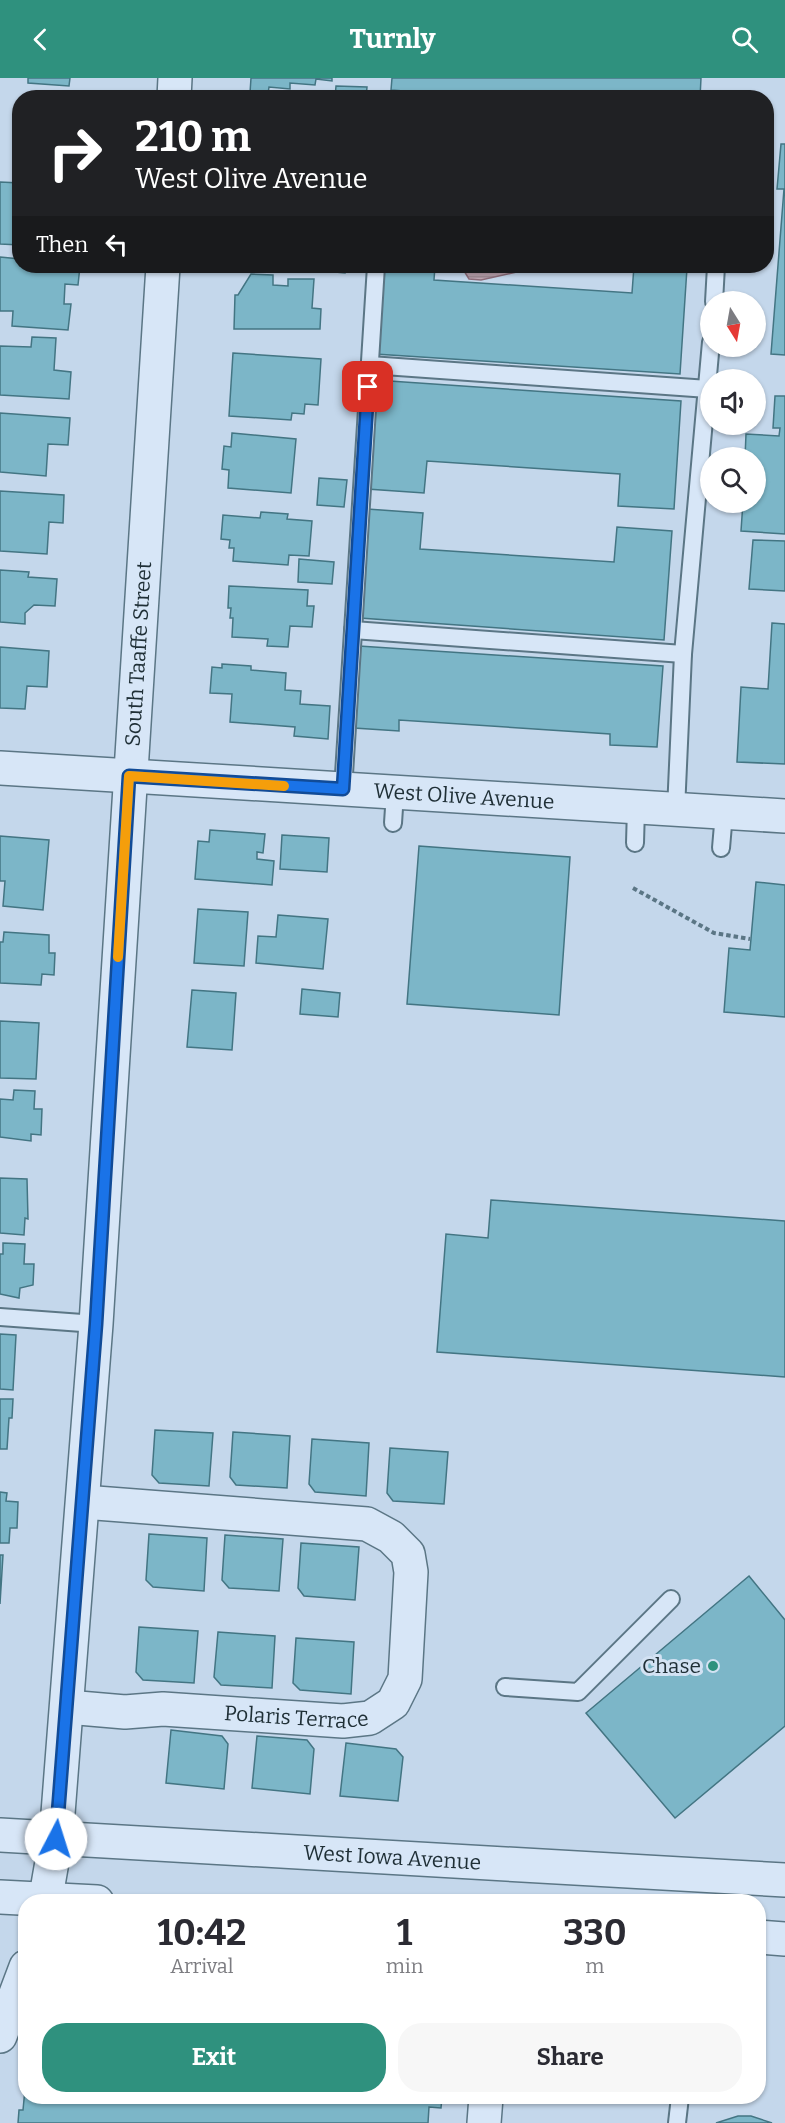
<!DOCTYPE html>
<html lang="en">
<head>
<meta charset="utf-8">
<style>
  :root { --surface:#fff; --page:#f7f7f7; --text:#2b2b33; --muted:#7c7c81; --accent:#2f917e }
  body { margin:0; font-family:Bitter,serif; background:var(--page); color:var(--text); height:100vh; display:flex; flex-direction:column; font-size:22px; white-space:nowrap }
  * { box-sizing:border-box; margin:0 }
  p { font-size:20px; color:var(--muted) }
  .icon { flex:none; width:33px; height:33px; fill:none; stroke:currentColor; stroke-width:2; stroke-linecap:round; stroke-linejoin:round }
  .map { position:relative; flex:1; overflow:hidden }
  .side { position:absolute; left:18px; top:1816px; width:748px; height:210px; display:flex; flex-direction:column; background:var(--surface); border-radius:24px; box-shadow:0 2px 4px #0004 }
  .side>* { flex:none }
  .top-card { position:absolute; left:12px; top:12px; width:762px; height:183px; border-radius:24px; box-shadow:0 2px 4px #0004; background:#202124; color:#fff; overflow:hidden }
  .needle { width:39px; rotate:169deg }
  .buttons { position:absolute; left:700px; top:213px; display:grid; gap:12px }
  .buttons a { display:grid; place-items:center; width:66px; height:66px; border-radius:50%; background:var(--surface); box-shadow:0 2px 4px #0004; font-size:30px }
  .pin { position:absolute; display:grid; place-items:center; width:51px; height:51px; color:#fff; margin:-26px; border-radius:12px; box-shadow:0 3px 9px #0006 }
  .me { position:absolute; width:66px; margin:-33px; rotate:5deg; stroke-linejoin:round; filter:drop-shadow(0 0 4px #0008) }
  .turn { display:flex; align-items:center; gap:21px; height:126px; padding:0 24px; font-size:27px }
  .turn .icon { width:78px; height:78px; stroke-width:2.5 }
  .turn b { display:block; font-size:42px; line-height:51px }
  .then { display:flex; align-items:center; height:57px; padding:0 24px; background:#0003; gap:12px; font-size:22px }
  .eta { display:flex; justify-content:space-evenly; align-items:center; height:102px; text-align:center }
  .eta b { font-size:36px; font-weight:700; line-height:42px }
  .cta { display:flex; gap:12px; margin-top:auto; padding:12px 24px }
  .cta a { flex:1; height:69px; border-radius:24px; background:var(--accent); color:#fff; font-size:24px; font-weight:700; line-height:69px; text-align:center }
  .cta a+a { background:var(--page); color:var(--text) }
  header { display:flex; justify-content:space-between; align-items:center; height:78px; padding:0 24px; background:var(--accent); color:#fff; font-size:27px; font-weight:700 }
  .map>svg:first-child { display:block }
  .water { fill:url(#water-rules); stroke:#8c6d7a; stroke-width:1.5 }
  .building { fill:#7cb6c8; stroke:#437583; stroke-width:1.5 }
  .lines { fill:none; stroke-linecap:round; stroke-linejoin:round }
  .service-casing { stroke:#5b7685; stroke-width:20 }
  .minor-casing { stroke:#5b7685; stroke-width:36 }
  .tertiary-casing { stroke:#5b7685; stroke-width:36 }
  .path { stroke:#5b7685; stroke-width:4; stroke-dasharray:4.5 3; stroke-linecap:butt }
  .service { stroke:#d7e6f7; stroke-width:16 }
  .minor { stroke:#d7e6f7; stroke-width:33 }
  .tertiary { stroke:#d7e6f7; stroke-width:33 }
  .route-casing { stroke:#114b97; stroke-width:15 }
  .route { stroke:#1a73e8; stroke-width:10 }
  .slow { stroke:#f59e0b; stroke-width:10 }
  .poi-dot { fill:#2f917e; stroke:#d3e2f3; stroke-width:2 }
  .labels { text-anchor:middle; dominant-baseline:central; stroke-width:6; stroke-linejoin:round; paint-order:stroke }
  .street-label { font-size:21px; fill:#1f2f36; stroke:#d3e2f3 }
  .poi-label { font-size:21px; fill:#1f2f36; stroke:#d3e2f3; text-anchor:end }
</style>
</head>
<body>
<header><svg class="icon" aria-label="back" viewBox="0 0 24 24"><path d="M15 5l-7 7 7 7"/></svg>Turnly<svg class="icon" aria-label="search" viewBox="0 0 24 24"><circle cx="10" cy="10" r="6"/><path d="M15 15l6 6"/></svg></header>
<div class="map">
<svg width="785" height="2045" viewBox="0 0 785 2045">
  <defs>
    <pattern id="water-rules" width="6" height="5" patternUnits="userSpaceOnUse" patternTransform="scale(1.5)"><rect width="6" height="5" fill="#bfa6b2"/><path d="M0 2.5h6" fill="none" stroke="#9b8892"/></pattern>
  </defs>
  <rect width="100%" height="100%" fill="#c4d7eb"/>
  <path class="water" d="M461,188h55l1,6 -36,8 -12,-1z"/>
  <g class="building">
    <path d="M28,0h42l-1,8 -41,-3z"/>
    <path d="M251,0h81v3l-16,-2 -1,6 -25,-2v6l-21,-2 -1,7 -18,-1z"/>
    <path d="M392,0h309l-1,20h-203l-106,-8z"/>
    <path d="M336,8l31,1 -1,11h-31z"/>
    <path d="M781,66h4v211l-14,-1 13,-165h-7z"/>
    <path d="M0,104l20,1v62l-20,-1z"/>
    <path d="M0,179l20,2v7h60l-2,19 -13,-1 -1,20h7l-3,26 -56,-4 1,-15h-13z"/>
    <path d="M313,188h32v7l-32,-3z"/>
    <path d="M381,188h54l-1,14 198,13 2,-27 53,2 -7,106 -305,-20z"/>
    <path d="M251,196l22,1v10l15,1v-7h26l-2,29 9,1 -1,20h-86l1,-34h3z"/>
    <path d="M32,259l24,1 -2,32 17,2 -2,27 -69,-4v-49l31,1z"/>
    <path d="M233,275l88,6 -3,46 -13,-1 -1,10 -12,-1 -1,7 -62,-4z"/>
    <path d="M375,302l306,21 -7,108 -56,-3 2,-32 -193,-13 -3,32 -57,-4z"/>
    <path d="M775,318h10v138l-44,-3 2,-29h13v-44h-11l1,-24 33,2 1,-8h-7z"/>
    <path d="M0,335l70,5 -2,27 -20,-1 -2,32 -46,-4z"/>
    <path d="M232,355l64,6 -5,54 -63,-5 1,-18 -7,-1 2,-23 7,1z"/>
    <path d="M319,400l28,2 -3,27 -27,-2z"/>
    <path d="M0,413l64,4 -1,28 -14,-1 -2,32 -47,-3z"/>
    <path d="M367,431l56,4 -3,36 194,13 3,-35 55,4 -8,109 -304,-22z"/>
    <path d="M261,434l27,2 -1,5 25,2 -3,35 -20,-1 -1,10 -55,-4 1,-13h-5l1,-8 -9,-1 2,-24 37,3z"/>
    <path d="M753,462l32,1v50l-36,-2z"/>
    <path d="M299,481l35,3 -2,22 -34,-2z"/>
    <path d="M0,492l29,2 -1,5 29,2 -2,27 -21,-1 -9,8v11l-25,-2z"/>
    <path d="M229,508l79,4 -1,16h7l-2,21 -22,-1 -2,21 -21,-1 1,-7 -36,-2 1,-19h-3l1,-10h-3z"/>
    <path d="M772,545l13,1v140l-48,-2 4,-75 27,2z"/>
    <path d="M359,568l304,20 -6,81 -47,-2v-11l-211,-14v11l-45,-3z"/>
    <path d="M0,569l49,4 -2,36 -20,-1 -2,23 -25,-1z"/>
    <path d="M222,586l29,2v4l35,3 -1,17 16,1 -1,13 30,2 -2,33 -34,-3 1,-9 -65,-5 2,-28 -22,-1 2,-26 10,1z"/>
    <path d="M210,752l55,4 -2,19 -6,-1v7l17,2 -2,24 -77,-6 3,-38 11,1z"/>
    <path d="M282,757l47,3 -2,34 -47,-3z"/>
    <path d="M0,758l49,4 -6,70 -40,-4 2,-25h-5z"/>
    <path d="M419,768l151,11 -11,158 -152,-11z"/>
    <path d="M756,804l29,3v132l-61,-5 5,-64 21,2z"/>
    <path d="M198,831l50,3 -4,54 -50,-3z"/>
    <path d="M278,837l50,4 -5,50 -67,-6 2,-27 18,1z"/>
    <path d="M4,854l45,3v18h6l-1,22 -12,-1 -1,11 -41,-2v-41h3z"/>
    <path d="M302,911l38,4 -2,24 -38,-3z"/>
    <path d="M192,912l44,3 -4,57 -45,-3z"/>
    <path d="M0,943l39,2 -3,56 -36,-1z"/>
    <path d="M14,1012l21,1 -1,18h8l-1,26 -10,-1v7l-31,-4v-38l13,1z"/>
    <path d="M0,1100l27,1 1,40 -3,-1 -1,17 -24,-2z"/>
    <path d="M491,1122l294,21v156l-348,-25 9,-118 42,4z"/>
    <path d="M3,1165l22,1 -1,20h10l-1,21 -13,3 -1,10 -19,-4v-40h3z"/>
    <path d="M0,1256l16,1 -3,55 -13,-1z"/>
    <path d="M0,1321h13l-1,19h-3l-2,31h-7z"/>
    <path d="M155,1352l58,3 -4,53 -50,-3 -7,-8z"/>
    <path d="M233,1354l57,4 -3,52 -51,-3 -6,-8z"/>
    <path d="M312,1361l57,4 -3,53 -51,-4 -6,-8z"/>
    <path d="M390,1370l58,4 -4,52 -51,-3 -6,-8z"/>
    <path d="M0,1414l7,1 -1,8 12,1 -1,26h-7l-1,15h-9z"/>
    <path d="M149,1456l58,4 -3,53 -51,-4 -7,-7z"/>
    <path d="M225,1457l58,4 -4,52 -50,-3 -7,-8z"/>
    <path d="M301,1465l58,4 -4,53 -51,-4 -6,-8z"/>
    <path d="M0,1477h3l-3,49z"/>
    <path d="M749,1498l36,44v106l-110,92 -89,-105z"/>
    <path d="M139,1549l59,4 -4,52 -51,-3 -7,-8z"/>
    <path d="M218,1554l57,4 -3,52 -51,-3 -7,-8z"/>
    <path d="M296,1560l58,4 -3,52 -51,-4 -7,-7z"/>
    <path d="M171,1652l51,6 6,8 -4,45 -58,-6z"/>
    <path d="M257,1658l50,4 7,9 -4,45 -58,-6z"/>
    <path d="M346,1665l50,6 7,8 -5,44 -58,-5z"/>
    <path d="M25,2011l1,8h416l-1,11 -12,-1 -1,16h-410l1,-13h4z"/>
    <path d="M738,2038h13l21,7h-56z"/>
  </g>
  <g class="lines">
    <g class="service-casing">
      <g id="service">
        <path d="M714,224l2,-36"/>
        <path d="M370,287l338,24"/>
        <path d="M353,552l330,24"/>
        <path d="M343,712l33,-524"/>
        <path d="M676,732l7,-156 28,-312"/>
        <path d="M393,745l2,-30"/>
        <path d="M635,765l1,-35"/>
        <path d="M721,770l3,-35"/>
        <path d="M0,1239l96,7"/>
        <path d="M505,1609l73,5 93,-93"/>
        <path d="M677,2045l3,-26"/>
      </g>
    </g>
    <g class="minor-casing">
      <g id="minor">
        <path d="M174,20l1,-20"/>
        <path id="s1" d="M67,1629l58,5 38,-3 180,12 27,-3 23,-15 12,-24 6,-107 -3,-18 -17,-17 -24,-13 -284,-22"/>
        <path id="s2" d="M56,1761l40,-515 67,-1058"/>
        <path d="M484,2045l2,-26"/>
      </g>
    </g>
    <g class="tertiary-casing">
      <g id="tertiary">
        <path id="s3" d="M0,690l785,48"/>
        <path id="s4" d="M0,1757l785,45"/>
        <path d="M0,1819l97,5"/>
        <path d="M45,1824l11,-63"/>
        <path d="M759,1859l26,2"/>
        <path d="M0,1958l26,-69"/>
      </g>
    </g>
    <path class="path" d="M633,810l81,45 36,6"/>
    <use href="#service" class="service"/>
    <use href="#minor" class="minor"/>
    <use href="#tertiary" class="tertiary"/>
  </g>
  <g class="lines">
    <g class="route-casing">
      <path id="route" d="M56,1761l40,-515 33,-548 214,13 25,-402"/>
    </g>
    <use href="#route" class="route"/>
    <path class="slow" d="M118,879l11,-181 155,10"/>
  </g>
  <circle class="poi-dot" cx="713" cy="1588" r="6"/>
  <g class="labels">
    <g class="street-label">
      <text stroke="none"><textPath href="#s2" startOffset="1188">South Taaffe Street</textPath></text>
      <text stroke="none"><textPath href="#s3" startOffset="465">West Olive Avenue</textPath></text>
      <text stroke="none"><textPath href="#s1" startOffset="230">Polaris Terrace</textPath></text>
      <text stroke="none"><textPath href="#s4" startOffset="393">West Iowa Avenue</textPath></text>
    </g>
    <g class="poi-label">
      <text x="701" y="1588">Chase</text>
    </g>
  </g>
</svg>
<div class="buttons">
<a><svg class="needle" viewBox="-14 -14 28 28"><path d="M0-13l5 13h-10z" fill="#e53935"/><path d="M0 13l5-13h-10z" fill="#7c7c81"/></svg></a>
<a><svg class="icon" aria-label="sound" viewBox="0 0 24 24"><path d="M4 9h4l5-4v14l-5-4H4zM17 9q2 3 0 6"/></svg></a>
<a><svg class="icon" aria-label="search" viewBox="0 0 24 24"><circle cx="10" cy="10" r="6"/><path d="M15 15l6 6"/></svg></a>
</div>
<div class="pin" style="left:368px;top:309px;background:#d93025"><svg class="icon" aria-label="arrive" viewBox="0 0 24 24"><path d="M6 21V4h12l-3 4 3 4H6"/></svg></div>
<svg class="me" style="left:56px;top:1761px" viewBox="-20 -20 40 40"><circle r="19" fill="#fff"/><path d="M0-13L10 11 0 6-10 11z" fill="#1a73e8"/></svg>
<div class="top-card">
<div class="turn"><svg class="icon" aria-label="right" viewBox="0 0 24 24"><path d="M7 20v-9h11M14 6l5 5-5 5"/></svg><div><b>210 m</b>West Olive Avenue</div></div>
<div class="then">Then<svg class="icon" aria-label="left" viewBox="0 0 24 24"><path d="M17 20v-9H6M10 6l-5 5 5 5"/></svg></div>
</div>
<section class="side">
<div class="eta">
<div><b>10:42</b><p>Arrival</p></div>
<div><b>1</b><p>min</p></div>
<div><b>330</b><p>m</p></div>
</div>
<div class="cta"><a>Exit</a><a>Share</a></div>
</section>
</div>
</body>
</html>
